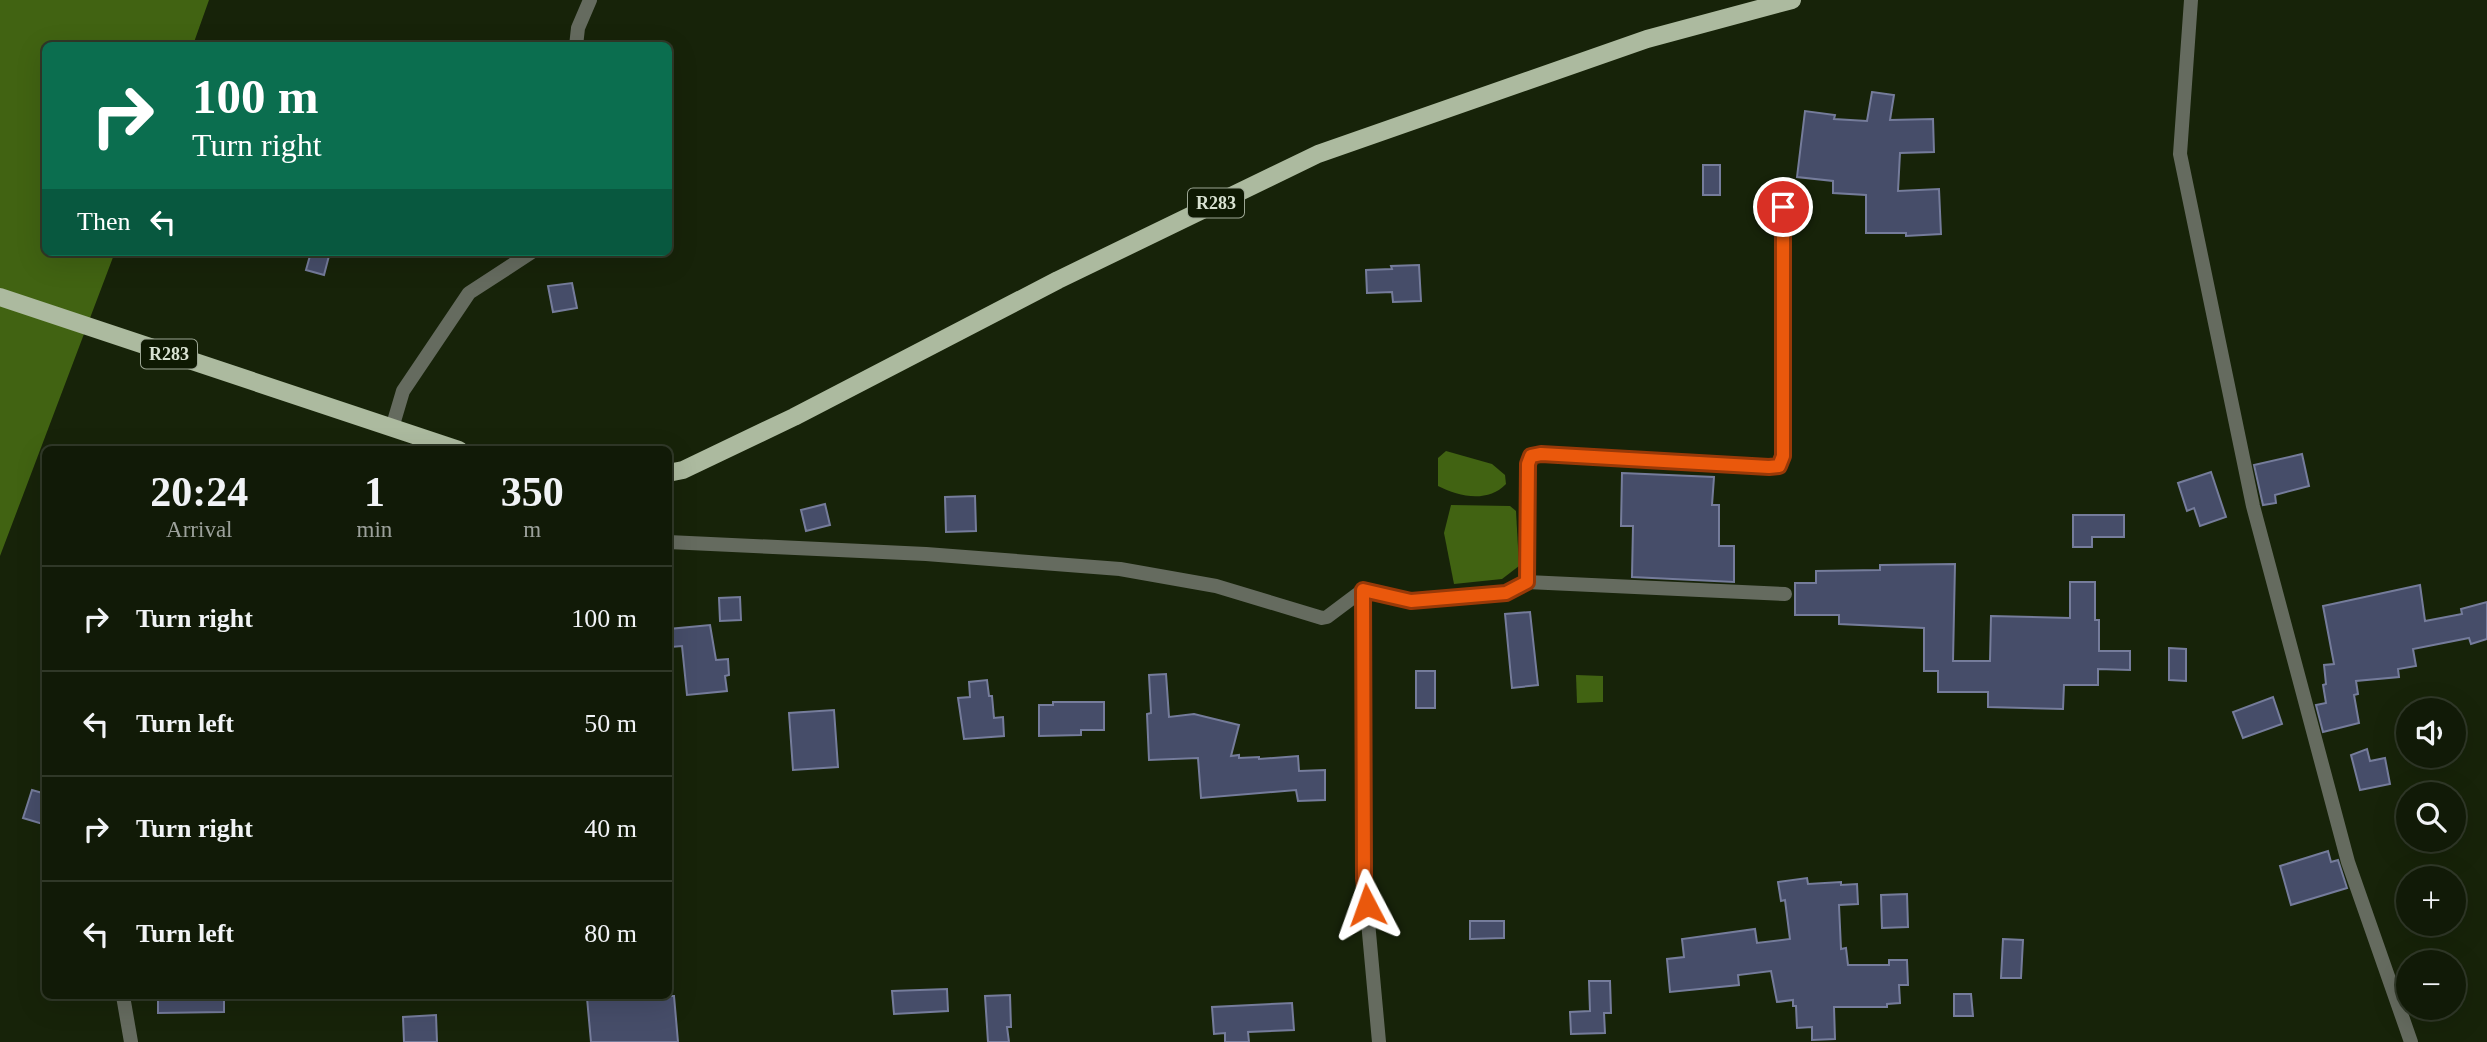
<!DOCTYPE html>
<html lang="en">
<head>
<meta charset="utf-8">
<style>
  :root { --surface:#111a07; --page:#1e2715; --text:#f1f3f6; --muted:#9ca19b; --line:#303828 }
  body { margin:0; font-family:"Times New Roman",serif; background:var(--page); color:var(--text); height:100vh; display:flex; flex-direction:column; font-size:26px; white-space:nowrap }
  * { box-sizing:border-box; margin:0 }
  p { font-size:23px; color:var(--muted) }
  .icon { flex:none; width:38px; height:38px; fill:none; stroke:currentColor; stroke-width:2; stroke-linecap:round; stroke-linejoin:round }
  .map { position:relative; flex:1; overflow:hidden }
  .sheet { position:absolute; left:42px; top:446px; width:630px; height:553px; display:flex; flex-direction:column; background:var(--surface); border-radius:10px; box-shadow:0 7px 28px #0002,0 0 0 2px var(--line) }
  .sheet>* { flex:none }
  .banner { position:absolute; left:42px; top:42px; width:630px; height:214px; border-radius:10px; box-shadow:0 7px 28px #0002,0 0 0 2px var(--line); background:#0b6e4f; color:#fff; overflow:hidden }
  .buttons { position:absolute; left:2396px; top:698px; display:grid; gap:14px }
  .buttons a { display:grid; place-items:center; width:70px; height:70px; border-radius:50%; background:var(--surface); box-shadow:0 7px 28px #0002,0 0 0 2px var(--line); font-size:35px }
  .pin { position:absolute; display:grid; place-items:center; width:60px; height:60px; color:#fff; margin:-30px; border:4px solid #fff; border-radius:50%; box-shadow:0 2px 7px #0007 }
  .me { position:absolute; width:77px; margin:-38px; rotate:356deg; stroke-linejoin:round; filter:drop-shadow(0 0 5px #0008) }
  .turn { display:flex; align-items:center; gap:24px; height:147px; padding:0 35px; font-size:32px }
  .turn .icon { width:91px; height:91px; stroke-width:2.5 }
  .turn b { display:block; font-size:49px; line-height:60px }
  .then { display:flex; align-items:center; height:66px; padding:0 35px; background:#0003; gap:14px; font-size:26px }
  .eta { display:flex; justify-content:space-evenly; align-items:center; height:119px; text-align:center }
  .eta b { font-size:42px; font-weight:600; line-height:49px }
  ul { padding:0; list-style:none }
  li { display:flex; align-items:center; gap:21px; height:105px; padding:0 35px; border-top:2px solid var(--line) }
  li div { flex:1 }
  li b { display:block; font-size:26px }
  li em { font-style:normal }
  .map>svg:first-child { display:block }
  .water { fill:#416312 }
  .building { fill:#464d69; stroke:#757c9b; stroke-width:2 }
  .lines { fill:none; stroke-linecap:round; stroke-linejoin:round }
  .minor { stroke:#656b5f; stroke-width:14 }
  .primary { stroke:#acba9f; stroke-width:18 }
  .route-casing { stroke:#983908; stroke-width:18 }
  .route { stroke:#ea580c; stroke-width:12 }
  .labels { text-anchor:middle; dominant-baseline:central; stroke-width:7; stroke-linejoin:round; paint-order:stroke }
  .shield { fill:#0e1902; stroke:#9ca694; stroke-width:2 }
  .shield-label { font-size:18px; font-weight:bold; fill:#d9e2d2 }
</style>
</head>
<body>
<div class="map">
<svg width="2487" height="1042" viewBox="0 0 2487 1042">
  <rect width="100%" height="100%" fill="#172309"/>
  <g class="water">
    <path d="M0,0h209l-16,45 -147,1v206h69l-115,304z"/>
    <path d="M1446,451l46,13 13,11 1,9c-18,19 -47,13 -68,2v-28z"/>
    <path d="M1451,505l59,1 6,5 3,55 -17,13 -48,5 -10,-51z"/>
    <path d="M1576,675l27,1v26l-26,1z"/>
  </g>
  <g class="building">
    <path d="M1872,92l22,3 -4,25 43,-1 1,33 -34,1 -2,38 41,-2 2,45 -35,2v-3h-40v-38l-33,-2v-12l-36,-4 8,-66 30,4 -1,4 33,2z"/>
    <rect x="1703" y="165" width="17" height="30"/>
    <path d="M311,252h19l-6,23 -18,-5z"/>
    <path d="M1419,265l2,36 -28,1 -1,-10 -25,1 -1,-23 26,-1 -1,-3z"/>
    <path d="M572,283l5,25 -24,4 -5,-26z"/>
    <path d="M2302,454l7,32 -34,9 1,8 -13,2 -9,-40z"/>
    <path d="M2211,472l15,45 -26,9 -6,-18 -7,3 -9,-28z"/>
    <path d="M1622,473l92,4 -2,28h7v41h15v36l-102,-5 1,-51h-12z"/>
    <path d="M975,496l1,35 -30,1 -1,-35z"/>
    <path d="M825,504l5,21 -24,6 -5,-21z"/>
    <path d="M2073,515h51v22h-32v10h-19z"/>
    <path d="M1955,564l-2,97h37l1,-45 79,2v-36h25v38h4v31h31v19l-32,-1v16h-34l-1,24 -75,-2v-15h-50v-21h-14v-43l-85,-4v-9h-44v-32h21v-12l64,-1v-5z"/>
    <path d="M2420,585l5,36 37,-7 -1,-5 26,-7v37l-16,5 -2,-6 -56,11 3,17 -18,3 1,8 -43,4 2,13 -4,1 5,28 -36,9 -7,-27 10,-2 -3,-18 3,-1 -2,-19 10,-1 -11,-58z"/>
    <path d="M740,597l1,23 -21,1 -1,-23z"/>
    <path d="M1530,612l8,73 -26,3 -7,-74z"/>
    <path d="M710,625l6,35 12,-1 1,16 -4,1 2,15 -40,4 -5,-49 -11,1 -2,-18z"/>
    <path d="M2169,648l17,1v32l-17,-1z"/>
    <rect x="1416" y="671" width="19" height="37"/>
    <path d="M1166,674l3,43 25,-3 45,11 -8,31 8,-1v3l20,-1v2l39,-3 1,15 26,-1v30l-27,1 -2,-11 -95,8 -3,-40 -49,2 -2,-46 4,-1 -2,-38z"/>
    <path d="M987,680l2,16h3l2,22 9,-1 1,19 -40,3 -6,-41 12,-1 -1,-15z"/>
    <path d="M2273,697l9,27 -39,14 -10,-26z"/>
    <path d="M1053,702h51v28h-23v5l-42,1v-31h14z"/>
    <path d="M834,710l4,57 -45,3 -4,-57z"/>
    <path d="M2367,749l3,12 15,-3 5,26 -30,6 -9,-35z"/>
    <path d="M32,790l14,4v31l-23,-7z"/>
    <path d="M2328,851l3,11 7,-2 9,28 -56,17 -11,-39z"/>
    <path d="M1807,878l1,6 33,-2v3l16,-1 1,20 -19,1 2,44 5,-1 2,17h41v-5h18l1,25h-9l1,18 -13,1v3h-53l1,32 -23,1v-13l-15,1 -1,-22h-3v-6l-16,2 -6,-31 -33,4 1,10 -69,7 -3,-33 17,-2 -2,-18 73,-10 2,14 33,-4 -5,-39 -4,1 -3,-19z"/>
    <path d="M1907,894l1,33 -26,1 -1,-33z"/>
    <path d="M1470,921h34v17l-34,1z"/>
    <path d="M2003,939l20,1 -2,38h-20z"/>
    <path d="M1589,981h21l1,32h-7l1,20 -34,1 -1,-22 20,-1z"/>
    <path d="M947,989l1,22 -54,3 -2,-23z"/>
    <path d="M1954,994h17l2,22h-19z"/>
    <path d="M1010,995l1,32h-4l2,15h-21l-3,-46z"/>
    <path d="M158,996h66v16l-66,1z"/>
    <path d="M610,996h64l4,46h-87l-4,-44z"/>
    <path d="M1292,1003l2,27 -46,2 1,10h-24v-9l-11,1 -2,-27z"/>
    <path d="M436,1015l1,27h-33l-1,-25z"/>
  </g>
  <g class="lines">
    <g class="minor">
      <path d="M2191,0l-11,154 73,352 95,356 63,180"/>
      <path d="M576,46l2,-18 12,-28"/>
      <path d="M392,428l11,-37 66,-98 63,-41"/>
      <path d="M668,542l258,12 194,15 96,17 106,32 5,-1 36,-27 48,11 95,-8 21,-11 258,12"/>
      <path d="M1527,582l1,-118 3,-8 9,-2 229,13 10,-1 3,-10 1,-249"/>
      <path d="M1363,590l1,288 15,164"/>
      <path d="M123,996l8,46"/>
    </g>
    <g class="primary">
      <path d="M0,297l459,153"/>
      <path d="M668,473l15,-3 111,-53 264,-137 260,-126 329,-115 145,-39"/>
    </g>
  </g>
  <g class="lines">
    <g class="route-casing">
      <path id="route" d="M1367,905l-3,-27 -1,-288 48,11 95,-8 21,-11 1,-118 3,-8 10,-2 228,13 10,-1 4,-10v-249"/>
    </g>
    <use href="#route" class="route"/>
  </g>
  <g class="labels">
    <g class="shield">
      <rect x="1188" y="188.5" width="56" height="29" rx="5"/>
      <rect x="141" y="339.5" width="56" height="29" rx="5"/>
    </g>
    <g class="shield-label">
      <text x="1216" y="203">R283</text>
      <text x="169" y="354">R283</text>
    </g>
  </g>
</svg>
<div class="buttons">
<a><svg class="icon" aria-label="sound" viewBox="0 0 24 24"><path d="M4 9h4l5-4v14l-5-4H4zM17 9q2 3 0 6"/></svg></a>
<a><svg class="icon" aria-label="search" viewBox="0 0 24 24"><circle cx="10" cy="10" r="6"/><path d="M15 15l6 6"/></svg></a>
<a>+</a>
<a>−</a>
</div>
<div class="pin" style="left:1783px;top:207px;background:#d93025"><svg class="icon" aria-label="arrive" viewBox="0 0 24 24"><path d="M6 21V4h12l-3 4 3 4H6"/></svg></div>
<svg class="me" style="left:1367px;top:905px" viewBox="-20 -20 40 40"><path d="M0-17L14 15 0 8-14 15z" fill="#ea580c" stroke="#fff" stroke-width="4"/></svg>
<div class="banner">
<div class="turn"><svg class="icon" aria-label="right" viewBox="0 0 24 24"><path d="M7 20v-9h11M14 6l5 5-5 5"/></svg><div><b>100 m</b>Turn right</div></div>
<div class="then">Then<svg class="icon" aria-label="left" viewBox="0 0 24 24"><path d="M17 20v-9H6M10 6l-5 5 5 5"/></svg></div>
</div>
<section class="sheet">
<div class="eta">
<div><b>20:24</b><p>Arrival</p></div>
<div><b>1</b><p>min</p></div>
<div><b>350</b><p>m</p></div>
</div>
<ul>
<li><svg class="icon" aria-label="right" viewBox="0 0 24 24"><path d="M7 20v-9h11M14 6l5 5-5 5"/></svg><div><b>Turn right</b></div><em>100 m</em></li>
<li><svg class="icon" aria-label="left" viewBox="0 0 24 24"><path d="M17 20v-9H6M10 6l-5 5 5 5"/></svg><div><b>Turn left</b></div><em>50 m</em></li>
<li><svg class="icon" aria-label="right" viewBox="0 0 24 24"><path d="M7 20v-9h11M14 6l5 5-5 5"/></svg><div><b>Turn right</b></div><em>40 m</em></li>
<li><svg class="icon" aria-label="left" viewBox="0 0 24 24"><path d="M17 20v-9H6M10 6l-5 5 5 5"/></svg><div><b>Turn left</b></div><em>80 m</em></li>
</ul>
</section>
</div>
</body>
</html>
